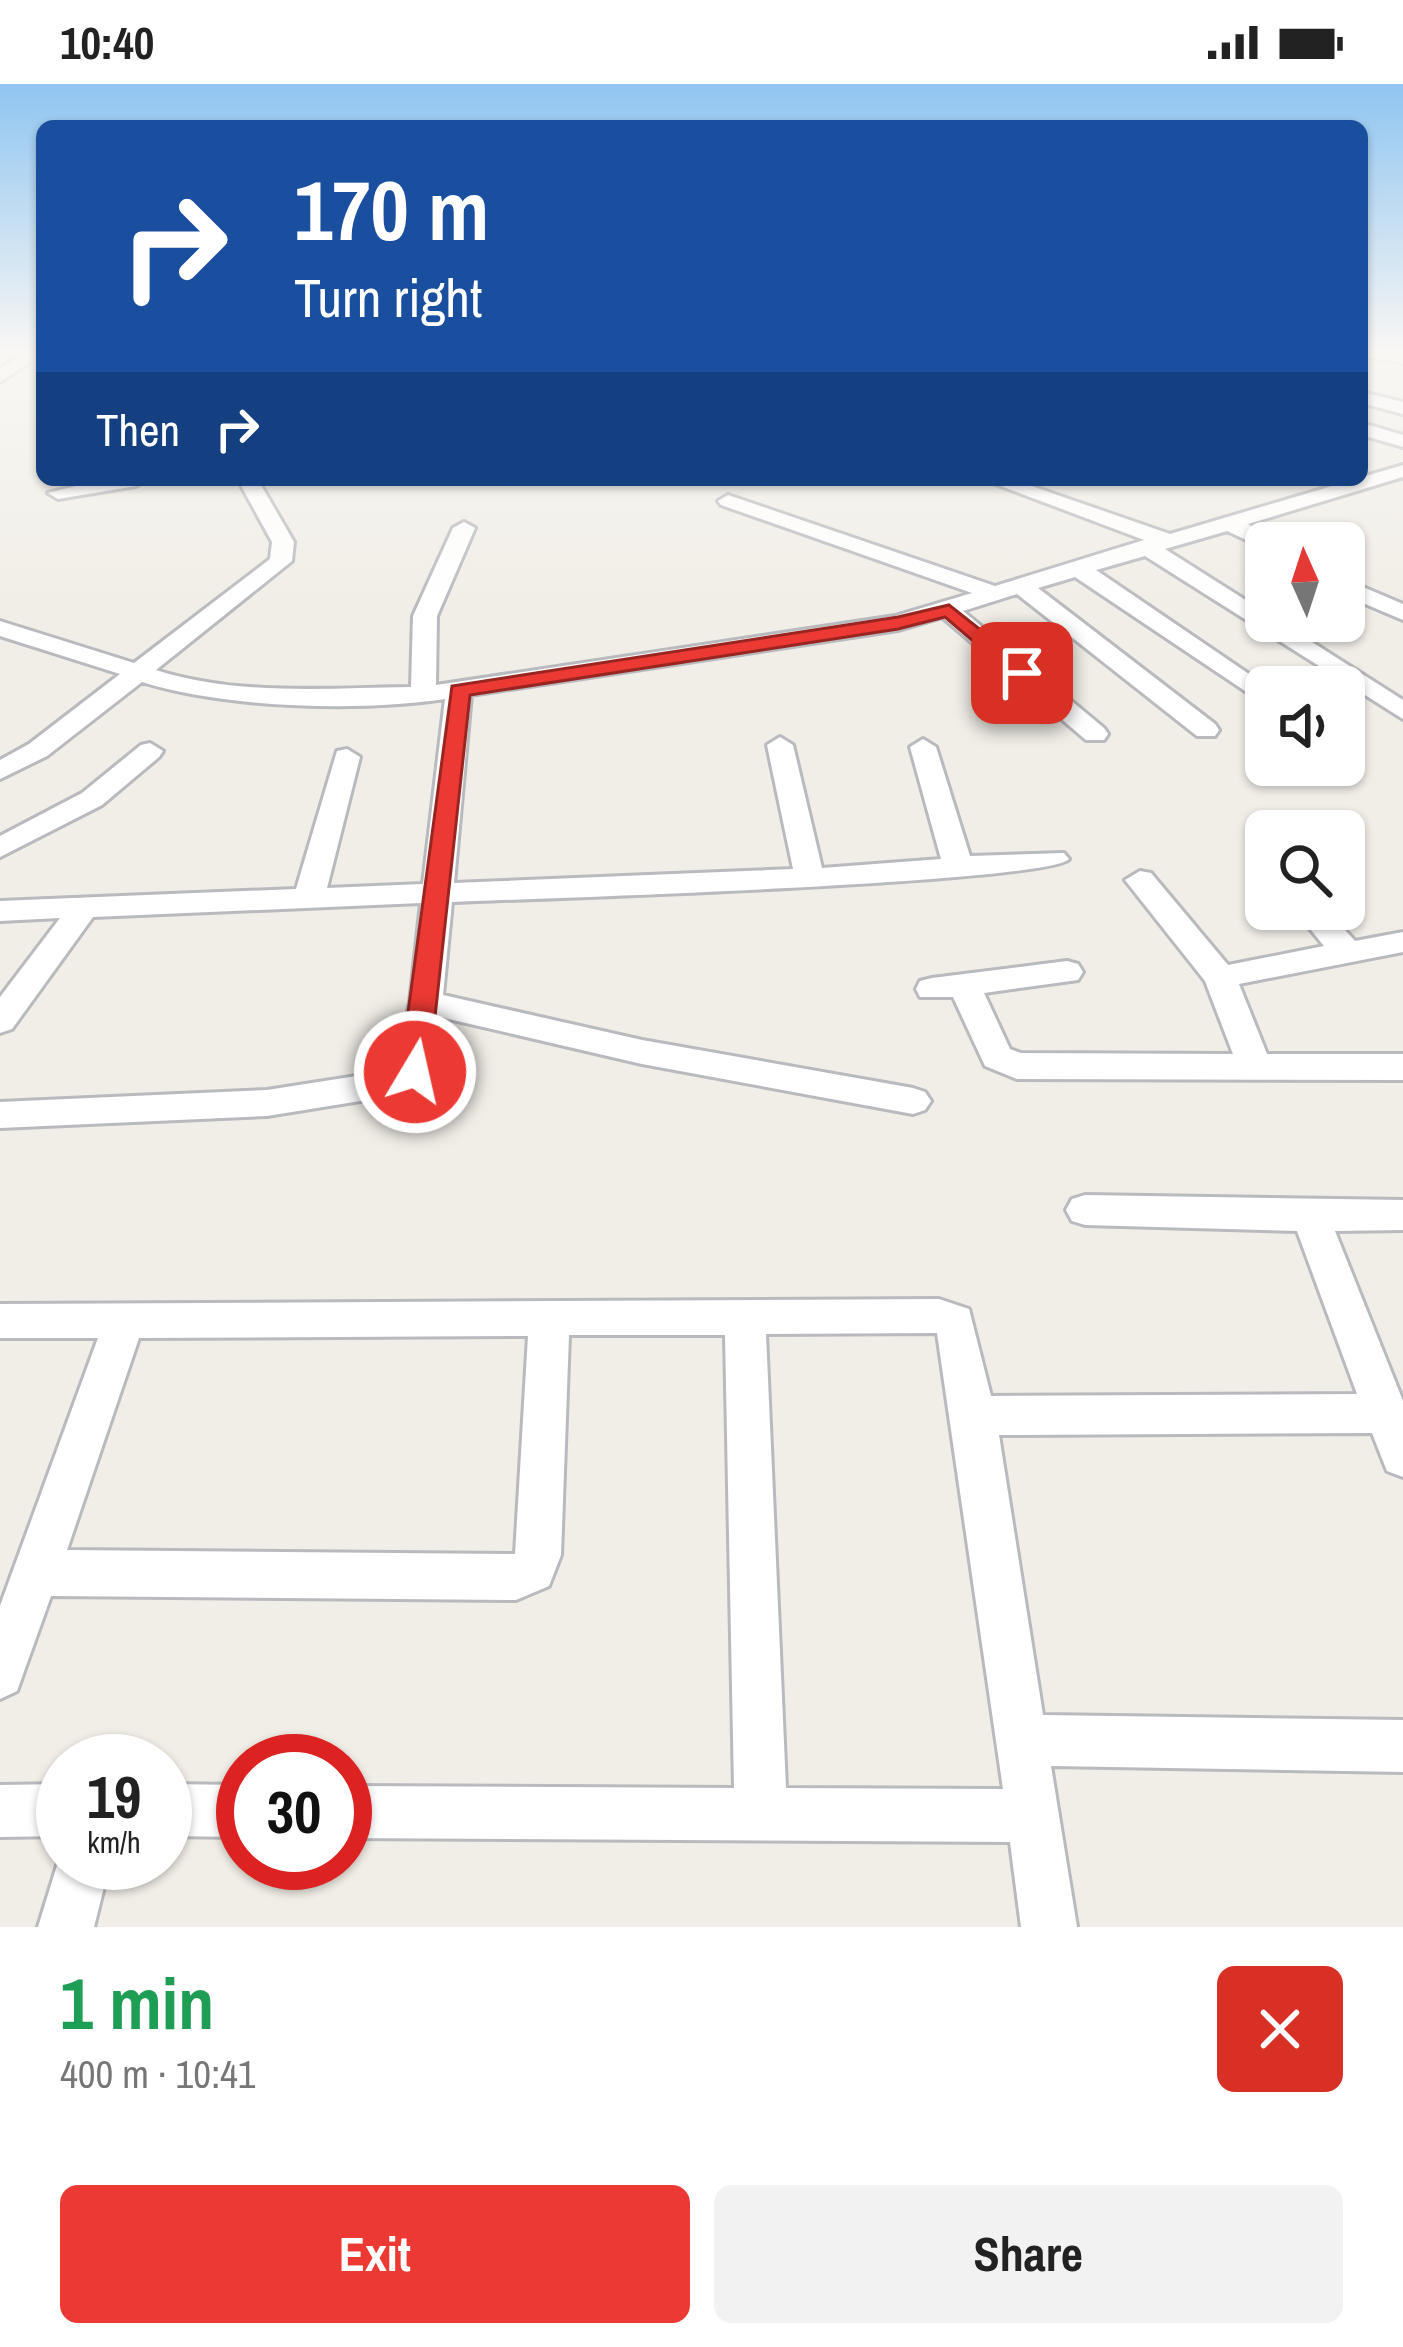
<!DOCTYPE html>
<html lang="en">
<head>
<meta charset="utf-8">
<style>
  :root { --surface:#fff; --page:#f2f2f2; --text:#222; --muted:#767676; --accent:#ec3933 }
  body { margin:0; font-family:"Archivo Narrow",sans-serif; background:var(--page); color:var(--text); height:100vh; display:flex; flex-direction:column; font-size:45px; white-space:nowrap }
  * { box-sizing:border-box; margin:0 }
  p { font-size:39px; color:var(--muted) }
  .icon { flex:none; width:66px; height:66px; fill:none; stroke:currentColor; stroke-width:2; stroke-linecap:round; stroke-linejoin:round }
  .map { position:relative; height:1843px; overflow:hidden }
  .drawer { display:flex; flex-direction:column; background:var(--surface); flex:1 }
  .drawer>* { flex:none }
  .hud { position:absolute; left:36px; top:36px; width:1332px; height:366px; border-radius:18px; box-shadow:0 3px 9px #0004; background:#1a4fa0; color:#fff; overflow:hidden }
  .needle { width:78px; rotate:357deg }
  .fabs { position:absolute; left:1245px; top:438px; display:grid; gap:24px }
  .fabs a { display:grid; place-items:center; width:120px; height:120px; border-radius:18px; background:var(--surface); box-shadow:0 3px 9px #0004; font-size:60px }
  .speed { position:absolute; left:36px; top:1650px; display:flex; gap:24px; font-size:60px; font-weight:700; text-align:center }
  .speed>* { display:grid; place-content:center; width:156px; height:156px; border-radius:50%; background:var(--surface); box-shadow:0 3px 9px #0004; line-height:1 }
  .speed small { font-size:30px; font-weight:400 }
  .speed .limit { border:18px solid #d22; background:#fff; color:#111 }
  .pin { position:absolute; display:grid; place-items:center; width:102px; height:102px; color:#fff; margin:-51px; border-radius:24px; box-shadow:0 6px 18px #0006 }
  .me { position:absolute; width:132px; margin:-66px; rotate:9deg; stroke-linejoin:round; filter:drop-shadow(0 0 9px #0008) }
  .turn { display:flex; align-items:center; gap:42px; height:252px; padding:0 60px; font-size:54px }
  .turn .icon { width:156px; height:156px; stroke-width:2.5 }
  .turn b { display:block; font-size:84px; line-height:102px }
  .then { display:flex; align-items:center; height:114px; padding:0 60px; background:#0003; gap:24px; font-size:45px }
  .round { display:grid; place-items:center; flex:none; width:126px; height:126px; border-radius:18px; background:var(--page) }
  .headline { display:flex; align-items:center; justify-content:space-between; height:204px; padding:0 60px }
  h1 { font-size:72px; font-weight:700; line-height:90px; color:#1e9e55 }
  .primary-button { display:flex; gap:24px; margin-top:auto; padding:24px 60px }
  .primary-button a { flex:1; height:138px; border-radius:18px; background:var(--accent); color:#fff; font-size:48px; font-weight:700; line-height:138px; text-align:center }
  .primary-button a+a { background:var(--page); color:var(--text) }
  .status { display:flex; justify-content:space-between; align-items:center; height:84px; padding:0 60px; background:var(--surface); direction:ltr }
  .status svg { height:33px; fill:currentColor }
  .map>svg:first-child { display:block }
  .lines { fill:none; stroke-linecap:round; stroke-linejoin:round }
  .minor-casing { stroke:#b8babe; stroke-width:6 }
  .minor { fill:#fff; fill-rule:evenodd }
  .route { fill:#ec3933; stroke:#992521; stroke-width:3 }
</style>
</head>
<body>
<div class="status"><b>10:40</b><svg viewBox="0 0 49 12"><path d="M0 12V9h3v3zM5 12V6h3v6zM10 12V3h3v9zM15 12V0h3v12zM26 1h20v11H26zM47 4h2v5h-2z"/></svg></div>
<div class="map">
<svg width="1403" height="1843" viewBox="0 0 1403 1843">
  <rect width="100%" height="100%" fill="#f1eee7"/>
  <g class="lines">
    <g class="minor-casing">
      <g id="minor">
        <path d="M25,267l17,3 -42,28v-13z"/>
        <path d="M1362,267l41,2v10l-41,-7z"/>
        <path d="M1362,308l41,10v12l-41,-11z"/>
        <path d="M1362,339l41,12v12l-41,-12z"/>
        <path d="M1403,381v12l-155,47 32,19h-14v6l-39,-18 -62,18 101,64v8h13l124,79v19l-258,-163 -49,14 172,117 -2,18 -191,-128 -37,11 177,136 4,6 -4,6h-18l-180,-142 -54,17 141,117 4,6 -4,6h-18l-144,-123 -44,13 -427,65 -17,188 339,-14 -26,-124 13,-8 13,8 29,123 119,-9 -31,-112 13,-8 13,8 34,109 94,-3 5,6c-21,24 -545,40 -617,43l-9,93 199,45 271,48 12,4 6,9 -6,9 -12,4 -271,-50 -202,-47 -13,63 -5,9 -12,4 -143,23 -267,12v-26l267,-12 128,-20 15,-68 11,-99 -328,14 -81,112 -12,4v-36l60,-79 -60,3v-20l296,-12 41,-138 10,-2 13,8 -33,131 96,-4 22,-185c-86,13 -220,9 -303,-17l-95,74 -47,23v-19l29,-16 91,-70 -120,-38v-15l134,42 136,-104 2,-17 -34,-62h20l36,62 -2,19 -136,109c81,26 171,18 255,17l2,-71 40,-88 11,-6 11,6 -38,88 -1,69 459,-69 77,-23 -251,-88 -3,-4 10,-6 267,91 149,-46 -159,-60h29l156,54z"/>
        <path d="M100,396h46l-10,6 -78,13 -10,-6z"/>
        <path d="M1344,495l59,25v16l-59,-25z"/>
        <path d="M150,659l13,8 -4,6 -57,48 -102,52v-21l82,-43 59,-48z"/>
        <path d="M1140,787l11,2 77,92 96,-19 -30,-37h32l29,32 48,-9v20l-164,32 28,70h136v26l-386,-1 -32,-13 -32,-69h-33l-4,-8 4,-8 12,-3 135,-17 11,3 5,8 -5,8 -94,13 26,56 11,4 212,1 -28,-73 -80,-101z"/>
        <path d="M1085,1111l318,5v30l-68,1 68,170v76l-16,-6 -15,-38 -373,2 44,280 360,5v52l-352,-6 26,161h-56l-11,-85 -665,-4v-52l389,2 -9,-453h-156l-8,220 -12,31 -33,14 -465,-4 -34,95 -17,8v-93l98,-268h-98v-34l939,-5 30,10 22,87 366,-2 -60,-163 -212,-6 -13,-4 -6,-11 6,-11zM937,1249l66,456 -217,-1 -20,-454zM528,1252l-13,218 -448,-4 72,-212z"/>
        <path d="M63,1700v52l-63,1v-52z"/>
        <path d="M165,1700l78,1v52l-78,-1z"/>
        <path d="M63,1762v17h47l-16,64h-56z"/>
      </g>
    </g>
    <use href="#minor" class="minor"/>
  </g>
  <linearGradient id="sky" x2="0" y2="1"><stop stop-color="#8fc5f1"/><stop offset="0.51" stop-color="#f9f7f4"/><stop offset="1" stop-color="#f9f7f4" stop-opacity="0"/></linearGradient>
  <rect width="1403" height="525" fill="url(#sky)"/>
  <path class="route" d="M949,521l80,63v9h-14l-70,-60 -47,12 -428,66 -41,377 -4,7h-21l-4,-7 52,-386 446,-69z"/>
</svg>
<div class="fabs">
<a><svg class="needle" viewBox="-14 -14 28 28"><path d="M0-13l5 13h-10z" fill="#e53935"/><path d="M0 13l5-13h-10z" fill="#767676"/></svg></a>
<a><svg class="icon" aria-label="sound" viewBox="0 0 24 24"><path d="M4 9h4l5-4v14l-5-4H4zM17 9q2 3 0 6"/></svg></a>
<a><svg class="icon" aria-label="search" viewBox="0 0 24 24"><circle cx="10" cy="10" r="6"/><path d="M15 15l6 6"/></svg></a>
</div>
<div class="speed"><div>19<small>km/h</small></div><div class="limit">30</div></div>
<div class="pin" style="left:1022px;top:589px;background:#d93025"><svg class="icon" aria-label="arrive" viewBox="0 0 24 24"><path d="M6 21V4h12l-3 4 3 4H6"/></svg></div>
<svg class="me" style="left:415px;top:988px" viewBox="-20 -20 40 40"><circle r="17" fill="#ec3933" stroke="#fff" stroke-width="3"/><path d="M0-11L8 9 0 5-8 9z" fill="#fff"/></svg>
<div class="hud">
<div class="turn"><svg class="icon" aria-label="right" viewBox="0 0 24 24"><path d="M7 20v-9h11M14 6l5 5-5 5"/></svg><div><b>170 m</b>Turn right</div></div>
<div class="then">Then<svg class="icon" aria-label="right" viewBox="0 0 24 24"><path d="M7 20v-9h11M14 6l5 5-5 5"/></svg></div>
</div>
</div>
<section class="drawer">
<div class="headline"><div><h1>1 min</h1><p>400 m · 10:41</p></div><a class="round" style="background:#d93025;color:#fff"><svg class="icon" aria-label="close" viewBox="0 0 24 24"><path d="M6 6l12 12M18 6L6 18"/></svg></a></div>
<div class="primary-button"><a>Exit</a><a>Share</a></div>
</section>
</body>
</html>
